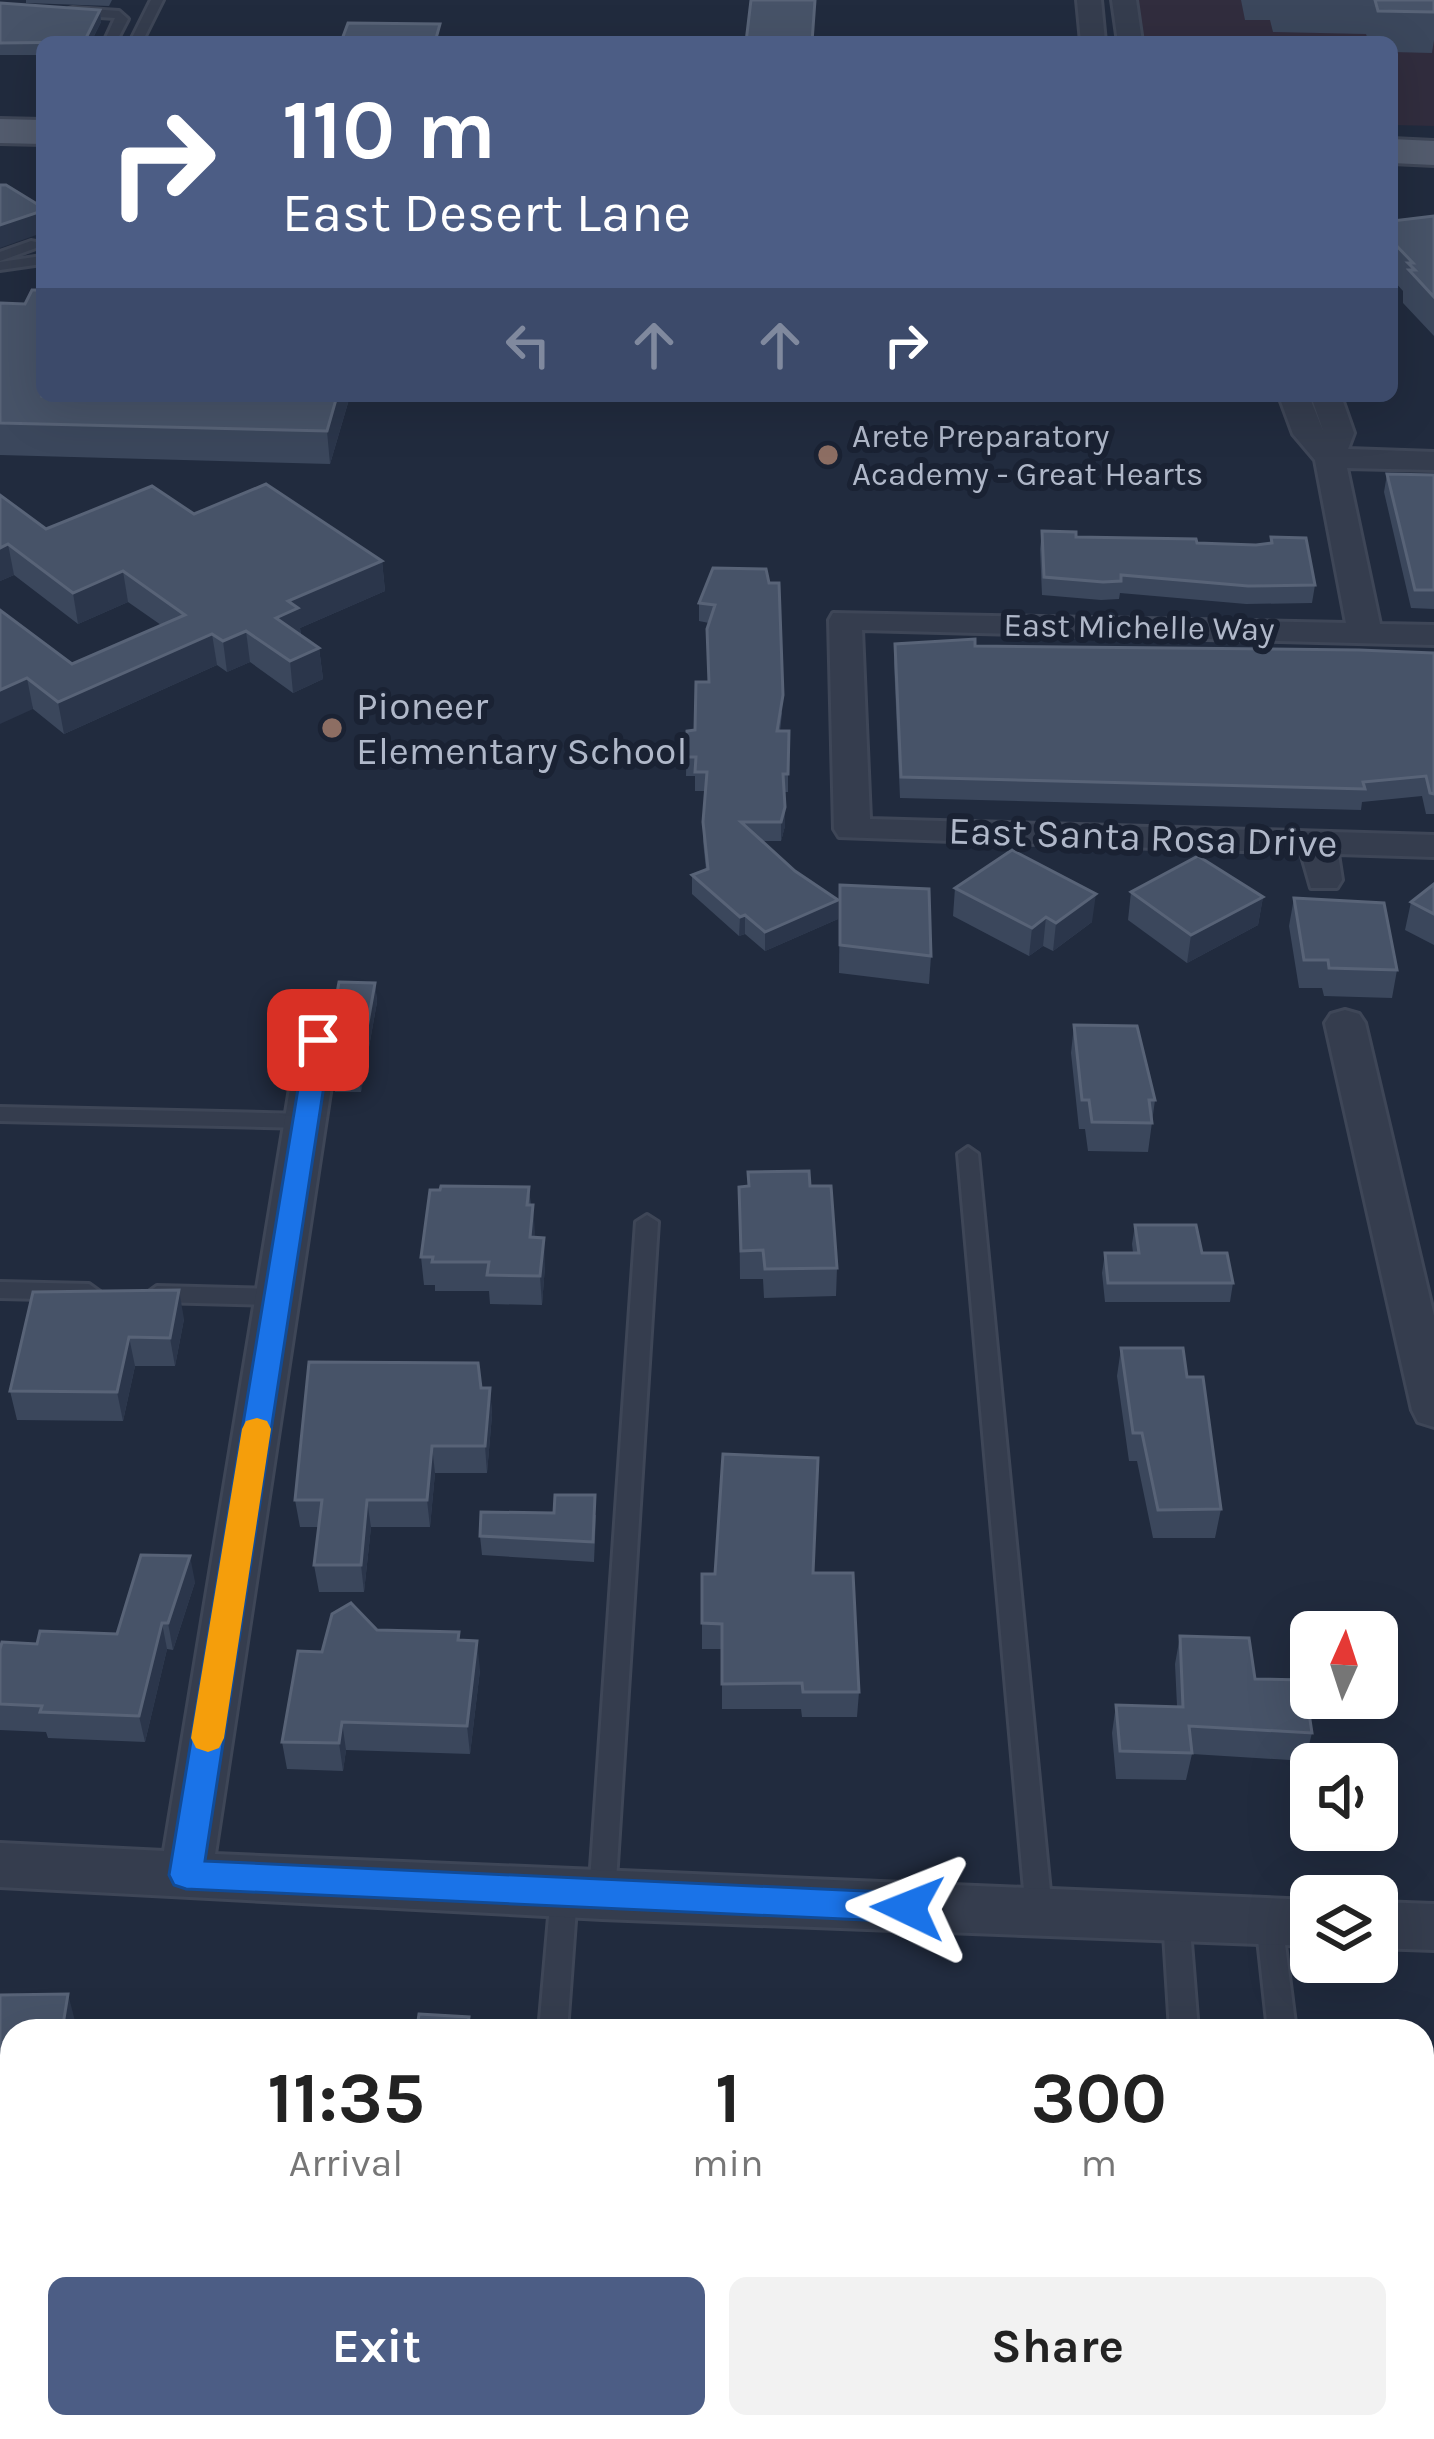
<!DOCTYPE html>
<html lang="en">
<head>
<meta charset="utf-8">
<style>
  :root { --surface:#fff; --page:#f2f2f2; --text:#222; --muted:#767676; --accent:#4c5d85 }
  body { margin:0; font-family:Karla,sans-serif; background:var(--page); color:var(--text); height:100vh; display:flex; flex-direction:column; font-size:45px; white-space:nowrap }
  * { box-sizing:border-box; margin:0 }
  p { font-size:39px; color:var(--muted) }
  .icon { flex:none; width:66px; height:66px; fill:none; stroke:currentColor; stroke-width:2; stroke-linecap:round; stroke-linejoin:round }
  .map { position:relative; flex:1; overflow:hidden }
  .drawer { position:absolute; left:0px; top:2019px; width:1434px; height:420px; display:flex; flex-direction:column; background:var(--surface); border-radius:36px 36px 0 0; box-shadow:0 12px 48px #0002 }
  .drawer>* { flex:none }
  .hud { position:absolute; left:36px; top:36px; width:1362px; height:366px; border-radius:18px; box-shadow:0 12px 48px #0002; background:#4c5d85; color:#fff; overflow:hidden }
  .needle { width:78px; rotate:3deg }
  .controls { position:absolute; left:1290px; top:1611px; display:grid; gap:24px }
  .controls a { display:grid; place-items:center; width:108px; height:108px; border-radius:18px; background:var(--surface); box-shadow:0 12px 48px #0002; font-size:60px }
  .pin { position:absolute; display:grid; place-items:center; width:102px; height:102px; color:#fff; margin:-51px; border-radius:24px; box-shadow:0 6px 18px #0006 }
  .me { position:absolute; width:132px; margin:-66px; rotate:272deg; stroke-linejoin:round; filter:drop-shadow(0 0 9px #0008) }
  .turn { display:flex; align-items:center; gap:42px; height:252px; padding:0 48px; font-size:54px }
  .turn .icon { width:156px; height:156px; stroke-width:2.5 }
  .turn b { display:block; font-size:84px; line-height:102px }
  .lanes { display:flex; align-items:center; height:114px; padding:0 48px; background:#0003; justify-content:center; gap:60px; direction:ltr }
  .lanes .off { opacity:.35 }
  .eta { display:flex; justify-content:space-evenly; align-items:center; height:204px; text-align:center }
  .eta b { font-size:72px; font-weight:700; line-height:84px }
  .cta { display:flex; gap:24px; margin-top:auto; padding:24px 48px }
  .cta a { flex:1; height:138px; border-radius:18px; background:var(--accent); color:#fff; font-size:48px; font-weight:700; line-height:138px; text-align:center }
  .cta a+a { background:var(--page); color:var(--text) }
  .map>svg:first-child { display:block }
  .medical { fill:#312d3e }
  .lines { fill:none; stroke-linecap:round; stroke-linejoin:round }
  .lane-casing { stroke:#3e4657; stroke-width:6 }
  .street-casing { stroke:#3e4657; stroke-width:6 }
  .primary-casing { stroke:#3e4657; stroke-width:6 }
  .lane { fill:#353d4e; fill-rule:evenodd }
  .street { fill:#353d4e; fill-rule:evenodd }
  .primary { fill:#535c6e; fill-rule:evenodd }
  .wall { fill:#3b475c }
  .shaded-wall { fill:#2b364b }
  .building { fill:#475368; stroke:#586377; stroke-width:3 }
  .route { fill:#1a73e8; stroke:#114b97; stroke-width:3 }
  .slow { fill:#f59e0b }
  .education-dot { fill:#8d6e63; stroke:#1a2233; stroke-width:4.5 }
  .labels { text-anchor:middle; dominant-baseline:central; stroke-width:12; stroke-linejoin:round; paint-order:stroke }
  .far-poi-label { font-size:33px; fill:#b0b8c9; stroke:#1a2233; text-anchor:start }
  .far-street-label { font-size:33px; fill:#b0b8c9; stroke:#1a2233 }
  .poi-label { font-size:39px; fill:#b0b8c9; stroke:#1a2233; text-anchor:start }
  .street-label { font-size:39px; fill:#b0b8c9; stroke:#1a2233 }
</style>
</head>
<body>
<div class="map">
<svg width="1434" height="2439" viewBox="0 0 1434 2439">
  <rect width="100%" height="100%" fill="#212b3e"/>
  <path class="medical" d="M1135,0h299v126l-42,-1v-83h-251z"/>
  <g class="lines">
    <g class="lane-casing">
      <g id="lane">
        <path d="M151,0h12l-21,42h-12z"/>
        <path d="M73,8l46,3 9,8 -12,23h-12l11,-24 -46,-3v-6z"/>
        <path d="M31,241l5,1v6l-36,13v-9z"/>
        <path d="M42,256v8l-42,6v-8z"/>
        <path d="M0,1107l306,7 10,7 -10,7 -306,-7z"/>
        <path d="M968,1147l10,7 74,758 -4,8 -9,3 -9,-3 -4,-8 -68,-758z"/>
        <path d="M647,1215l11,7 -43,674 -4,8 -9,3 -9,-3 -4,-8 47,-674z"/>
        <path d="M0,1282l89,2 11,8 -11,8 -89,-2z"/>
        <path d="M157,1286l121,3 11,8 -11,8 -121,-3 -11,-8z"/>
        <path d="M564,1883l9,3 4,8 -10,137h-28l12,-137 4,-8z"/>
        <path d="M1176,1906l9,3 4,8 9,114h-28l-7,-114 4,-8z"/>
        <path d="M1269,1910l9,3 4,8 14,110h-28l-12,-110 4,-8z"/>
        <rect x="1422" y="2077" width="12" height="26"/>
        <path d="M505,2427h30l-1,12h-30z"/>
        <path d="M1196,2427h30l1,12h-30z"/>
        <path d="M1316,2427h30l1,12h-30z"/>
      </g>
    </g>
    <g class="street-casing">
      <g id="street">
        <path d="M1077,0h24l4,42h-24z"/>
        <path d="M1112,0h24l6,42h-24z"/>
        <path d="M1279,396h30l15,37 -13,-37h30l13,37 -6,16 86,3v18l-87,-2 33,156 54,1v20l-572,-15 8,189 564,16v22l-96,-3 4,26 -5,8h-26l-10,-35 -462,-16 -5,-8 -5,-209 4,-7 513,10 -31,-163 -22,-26z"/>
        <path d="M1345,1010l14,4 6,9 69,293v111l-16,-5 -6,-12 -87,-387 6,-9z"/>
        <path d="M318,1027l14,4 6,9 -123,814 1096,46v46l-709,-27 -602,-32v-44l164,8 134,-811 6,-9z"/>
        <path d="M1377,1902l57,2v46l-57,-2z"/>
      </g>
    </g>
    <g class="primary-casing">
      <g id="primary">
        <path d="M0,119l42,1v24l-42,-1z"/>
        <path d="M1392,139l42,2v24l-42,-2z"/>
      </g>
    </g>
    <use href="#lane" class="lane"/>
    <use href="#street" class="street"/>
    <use href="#primary" class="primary"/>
  </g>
  <g class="wall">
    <path d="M26,0h86l-3,6 -83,-3z"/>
    <path d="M1241,0h193v40l-2,13 -40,-1v-10h-23l-3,-8 -93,-2 -3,-12h-25z"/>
    <path d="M0,3l100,7 1,12 -10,20h-49v13h-42z"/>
    <path d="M1434,216v120l-31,-33v-12l-11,-12v-58z"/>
    <path d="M0,303l350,93 -20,68 -330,-9z"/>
    <path d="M1387,474l47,1v134l-23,-1 -27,-116z"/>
    <path d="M0,495l46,34 148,-15 188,47 3,30 -85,37 1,7 18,13 4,31 -30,14 -43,-31 -23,10 -10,-7 -153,69 -31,-25 -33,-99 72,54 89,-39 -33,-23 -50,22 -64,-49 -14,6z"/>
    <path d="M1042,531l34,6 180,8 14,-2 1,-6 44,48 -3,18 -66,1 -126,-11 -1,6 -18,1 -59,-5 -2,-46z"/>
    <path d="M713,568l69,145 -2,18 8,43v18h-4l1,34 -4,15h-20l34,30 43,29v19l-73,32 -20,-17 -6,2 -47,-42v-19l14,-5 -3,-29 3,-50h-11v-15h-9l1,-45 8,-1 13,-48 1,-59 -10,-2v-18z"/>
    <path d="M895,644l539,9v161h-8l-4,-18 -60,6 -1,8 -461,-12 -6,-135z"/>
    <path d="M1434,884v61l-29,-15 6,-28z"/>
    <path d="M840,885l91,71 -2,28 -90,-11z"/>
    <path d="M955,888l137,34 -39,29 -10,-5 -14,10 -76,-40z"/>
    <path d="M1131,892l132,5 -5,28 -71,38 -59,-43z"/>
    <path d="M1294,898l103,72 -5,28 -68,-2 -2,-8h-23l-10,-62z"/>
    <path d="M375,983l2,19 -16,90h-26l-3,-19 6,-40 -2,-4 -2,-20z"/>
    <path d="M1074,1025l81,75 -7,52 -60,-1 -3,-22h-6l-8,-76z"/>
    <path d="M810,1186l27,82 -1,28 -72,2 -1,-19h-23l-1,-92z"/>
    <path d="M529,1187l5,50 11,29 -3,39 -52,-1 -1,-13h-54v-6h-11l-3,-28z"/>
    <path d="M1135,1225l67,28 31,30 -3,19h-125l-3,-29 3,-20h28l-1,-9z"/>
    <path d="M33,1292l151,27 -9,47h-40l-12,55 -106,-1 -7,-29z"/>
    <path d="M1121,1348l66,29 34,132 -6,29h-62l-16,-77h-8l-12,-85z"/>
    <path d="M481,1388h9l2,27 -5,58h-52l-5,54h-59l-7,65h-45l-5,-27 5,-38h-19l-5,-27z"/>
    <path d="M554,1513l42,2 -2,47 -112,-7 -2,-19z"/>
    <path d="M813,1573l46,119 -2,25h-55l-1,-8h-79v-60h-20v-75z"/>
    <path d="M195,1582l-22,68 -6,-1 -22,93 -97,-4 -2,-6 -46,-2v-81l117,-15z"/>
    <path d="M377,1630l83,11 20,29 -10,84 -124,-4 -3,21 -56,-2 -5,-27 40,-90z"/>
    <path d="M1180,1636l75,43 57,54 -7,28 -113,-7 -6,26 -70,-1 -4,-46 4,-28 61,1 -2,-42z"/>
    <path d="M0,1995l75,26 -63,10v89l-12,-1z"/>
    <path d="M811,2427h185l-152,11z"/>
  </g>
  <g class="shaded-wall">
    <path d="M100,10l1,12 -10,20h-7z"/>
    <path d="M42,211v22l-42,15v-23z"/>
    <path d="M337,396h13l-20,68 -3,-33z"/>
    <path d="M8,544l6,31 -14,6v-33z"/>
    <path d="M382,561l3,30 -85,37 1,11 -25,-21 12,-17z"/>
    <path d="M123,571l5,31 -50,22 -5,-31z"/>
    <path d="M246,631l4,31 -23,10 -4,-31z"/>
    <path d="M212,634l5,31 -153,69 -6,-32z"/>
    <path d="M319,648l4,31 -30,14 -3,-32z"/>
    <path d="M27,678l6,31 -33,15v-34z"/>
    <path d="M785,807v19l-4,15v-19z"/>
    <path d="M1096,894l-4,28 -39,29 3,-28z"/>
    <path d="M1263,897l-5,28 -71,38 4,-28z"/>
    <path d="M838,900v19l-73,32v-19z"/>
    <path d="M745,915v19l-6,2 1,-19z"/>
    <path d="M1046,917l-3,29 -14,10 3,-28z"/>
    <path d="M375,983l2,19 -16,90 -2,-19z"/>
    <path d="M533,1205l2,28 -3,33 -2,-29z"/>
    <path d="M544,1238l1,28 -3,39 -2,-29z"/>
    <path d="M179,1290l5,29 -9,47 -5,-28z"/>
    <path d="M129,1337l6,29 -12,55 -6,-29z"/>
    <path d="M490,1388l2,27 -5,58 -2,-27z"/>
    <path d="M432,1446l3,27 -5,54 -3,-27z"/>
    <path d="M367,1500l4,27 -7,65 -3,-27z"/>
    <path d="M190,1556l5,26 -22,68 -5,-27z"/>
    <path d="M162,1623l5,26 -22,93 -6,-26z"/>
    <path d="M477,1641l3,29 -10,84 -3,-28z"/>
    <path d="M342,1722l4,28 -3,21 -4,-28z"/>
    <path d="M68,1994l7,27 -1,10h-12z"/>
  </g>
  <g class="building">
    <path d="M751,0h64l-3,42h-66z"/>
    <path d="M1375,0h59v12l-56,-1z"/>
    <path d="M0,3l100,7 -16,32 -84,1z"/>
    <path d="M348,23l92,1 -5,18h-94z"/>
    <path d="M0,185h6l36,22v4l-42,14z"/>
    <path d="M1434,216v81l-25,-27h6l-7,-7h5l-21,-22v-20z"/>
    <path d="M32,290h10v106h295l-10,35 -327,-8v-120l25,1z"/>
    <path d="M1387,474l47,1v115h-19z"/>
    <path d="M266,484l116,77 -94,40 10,7 -22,10 43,30 -29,13 -44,-30 -23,10 -11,-7 -154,68 -31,-24 -27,12v-80l72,54 113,-49 -62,-44 -50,22 -65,-49 -8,4v-53l46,34 106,-43 42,28z"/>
    <path d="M1042,531l34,1v5l120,2 1,4 59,2 16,-2 -1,-6 35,1 9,47 -67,1 -127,-11v6l-18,1 -59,-5z"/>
    <path d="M713,568l53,1 3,14h10l4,112 -6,36h12l-1,43h-5l2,33 -4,15h-40l54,49 43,29 -73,32 -20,-17 -5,2 -48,-42 16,-6 -5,-47 4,-50h-12l1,-15h-10l1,-26 8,-1 1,-48h13l-2,-53 8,-24 -16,-2z"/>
    <path d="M975,639v7l384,4 75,3v141l-4,-1 -4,-17 -63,6 2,7 -464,-12 -6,-133z"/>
    <path d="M1012,850l84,44 -40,29 -10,-6 -14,11 -77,-40z"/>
    <path d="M1198,856l65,41 -72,38 -60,-43z"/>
    <path d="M1434,884v30l-23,-12z"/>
    <path d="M840,885l89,4 2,67 -91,-11z"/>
    <path d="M1294,898l90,5 13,67 -68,-2 -1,-8h-24z"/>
    <path d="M339,982l36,1 -16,90h-27l8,-52 -6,-12z"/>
    <path d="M1074,1025l63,1 18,74h-6l3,23 -60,-1 -3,-22h-7z"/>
    <path d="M809,1171l1,15h21l6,82 -72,1 -2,-19 -22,1 -2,-64 10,-1 -1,-14z"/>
    <path d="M441,1186l88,1 -2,18h6l-3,32 14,1 -4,38 -53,-1 2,-13h-57l1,-5h-12l9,-67h10z"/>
    <path d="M1135,1225h61l6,28h25l6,30h-125l-3,-30h34z"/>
    <path d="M179,1290l-9,48 -41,-1 -12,55 -107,-1 23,-99z"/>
    <path d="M1121,1348h62l4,29h16l18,132 -63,1 -16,-77h-9z"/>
    <path d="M309,1362l169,1 3,25h9l-5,58h-53l-5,54h-60l-6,65h-47l8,-65h-27z"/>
    <path d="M723,1454l95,4 -5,115h40l6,119h-56l-1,-9 -80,1v-60l-20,-1v-49h13z"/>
    <path d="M555,1495h40l-2,47 -113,-6 1,-24 73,1z"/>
    <path d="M141,1555l49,1 -22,67h-6l-23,93 -99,-4 2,-6 -42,-2v-55l2,-7 35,2 3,-13 77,3z"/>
    <path d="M351,1603l26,27 82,2 -1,8 19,1 -10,85 -125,-4 -3,21 -57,-1 16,-91 24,1 10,-38z"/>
    <path d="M1180,1636l69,2 6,41 49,1 8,53 -123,-7 3,27 -72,-2 -4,-46 67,2z"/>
    <path d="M68,1994l-6,37h-50v63l-12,-1v-98z"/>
    <path d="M419,2014l50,3 -2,14h-252l1,-5 148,4 2,-9h52z"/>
    <path d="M845,2427h151v12h-152z"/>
  </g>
  <path class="route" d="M318,1032l13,8 -126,821 703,32 12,4 5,11 -5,10 -12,4 -722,-33 -12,-4 -5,-10 137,-835z"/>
  <path class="slow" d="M257,1418l10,3 4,8 -47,309 -5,10 -11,4 -12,-4 -5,-10 51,-309 4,-8z"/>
  <g class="education-dot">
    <circle cx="828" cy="455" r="12"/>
    <circle cx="332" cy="728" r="12"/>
  </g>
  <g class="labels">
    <g class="far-poi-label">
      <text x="852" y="436">Arete Preparatory<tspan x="852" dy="38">Academy - Great Hearts</tspan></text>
    </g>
    <g class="far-street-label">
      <text transform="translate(1139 627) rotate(1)">East Michelle Way</text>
    </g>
    <g class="poi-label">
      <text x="356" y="706">Pioneer<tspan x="356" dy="45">Elementary School</tspan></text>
    </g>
    <g class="street-label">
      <text transform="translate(1143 837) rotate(2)">East Santa Rosa Drive</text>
    </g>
  </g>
</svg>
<div class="controls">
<a><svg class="needle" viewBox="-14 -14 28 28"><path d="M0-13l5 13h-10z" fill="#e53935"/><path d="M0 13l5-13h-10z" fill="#767676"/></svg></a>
<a><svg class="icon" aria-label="sound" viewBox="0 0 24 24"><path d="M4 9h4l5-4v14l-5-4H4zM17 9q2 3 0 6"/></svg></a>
<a><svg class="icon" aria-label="layers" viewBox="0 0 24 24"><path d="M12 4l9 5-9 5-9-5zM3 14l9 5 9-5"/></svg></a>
</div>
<div class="pin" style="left:318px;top:1040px;background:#d93025"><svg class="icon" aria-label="arrive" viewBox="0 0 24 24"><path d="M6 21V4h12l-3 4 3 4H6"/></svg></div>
<svg class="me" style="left:908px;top:1908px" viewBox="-20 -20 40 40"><path d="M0-17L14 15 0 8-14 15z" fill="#1a73e8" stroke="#fff" stroke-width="4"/></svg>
<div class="hud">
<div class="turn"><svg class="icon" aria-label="right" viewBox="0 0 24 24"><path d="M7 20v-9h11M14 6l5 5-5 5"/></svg><div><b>110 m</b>East Desert Lane</div></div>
<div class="lanes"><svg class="icon off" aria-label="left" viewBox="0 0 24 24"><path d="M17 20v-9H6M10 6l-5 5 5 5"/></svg><svg class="icon off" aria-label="ahead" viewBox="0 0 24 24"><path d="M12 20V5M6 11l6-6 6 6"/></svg><svg class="icon off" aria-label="ahead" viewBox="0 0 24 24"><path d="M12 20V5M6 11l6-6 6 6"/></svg><svg class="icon" aria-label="right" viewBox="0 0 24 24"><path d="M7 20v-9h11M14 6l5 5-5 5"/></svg></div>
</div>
<section class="drawer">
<div class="eta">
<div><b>11:35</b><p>Arrival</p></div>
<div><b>1</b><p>min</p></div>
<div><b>300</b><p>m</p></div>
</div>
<div class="cta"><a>Exit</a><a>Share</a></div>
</section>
</div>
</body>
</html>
